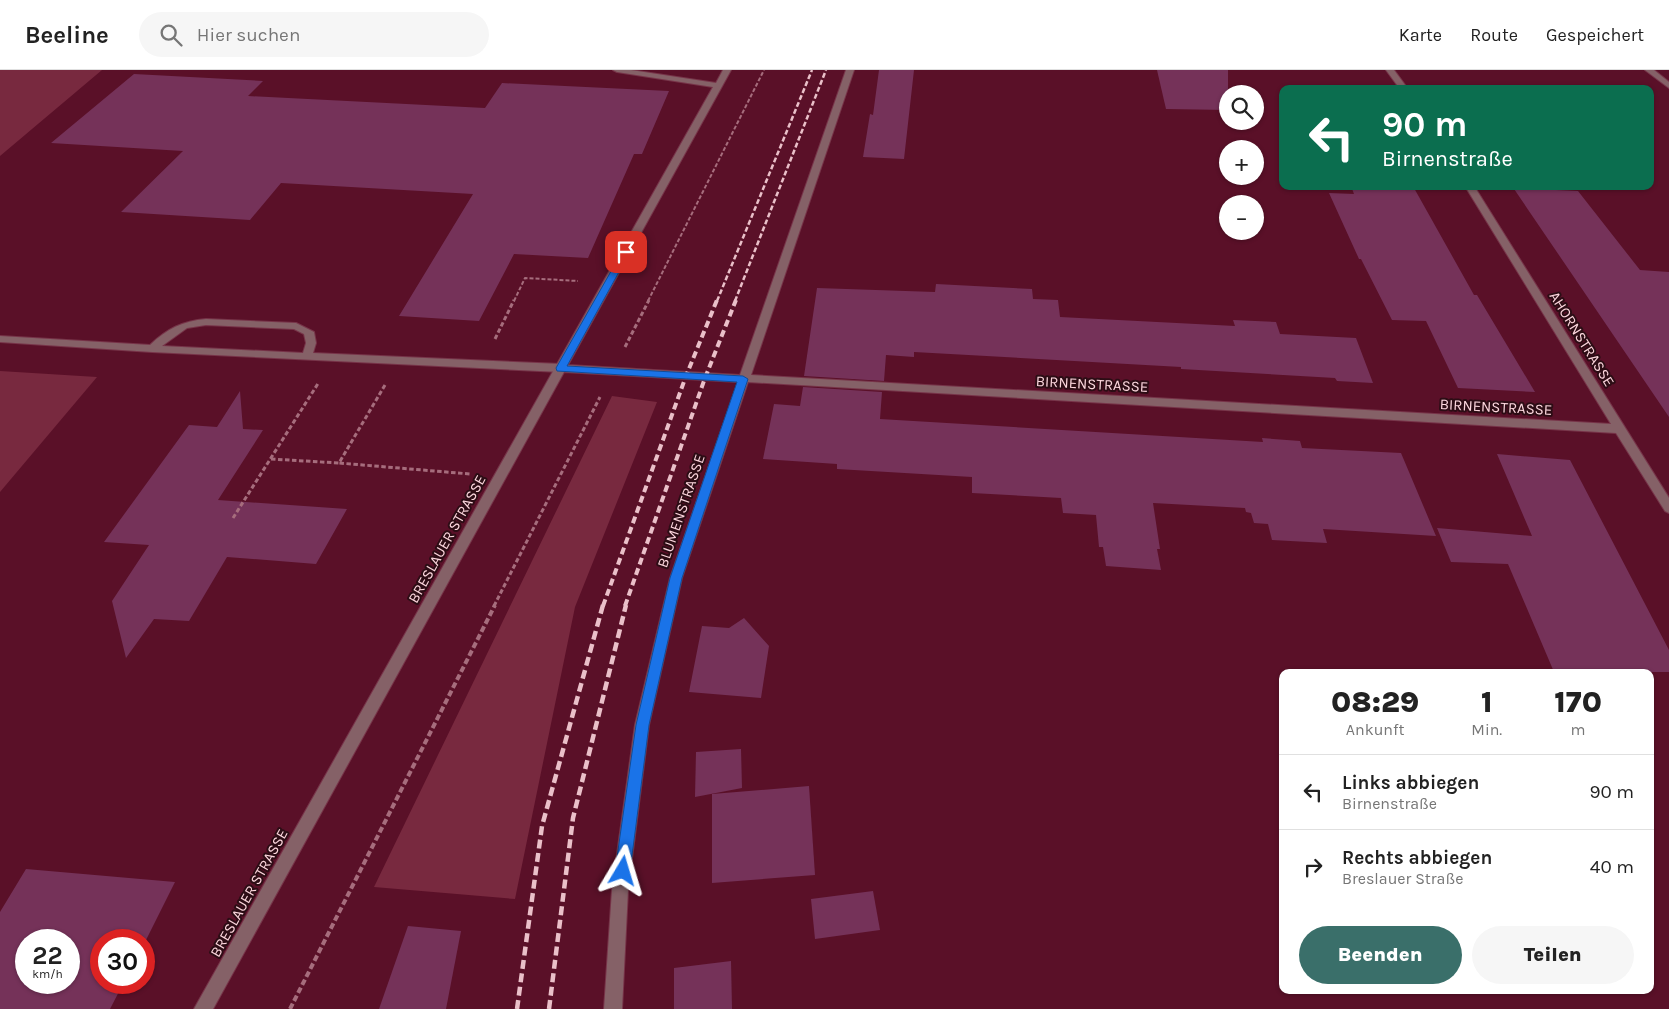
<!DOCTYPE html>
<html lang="de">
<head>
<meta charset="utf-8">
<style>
  :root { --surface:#fff; --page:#f6f6f6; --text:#222; --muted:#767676; --line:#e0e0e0; --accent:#3a6f6a }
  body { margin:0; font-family:Karla,sans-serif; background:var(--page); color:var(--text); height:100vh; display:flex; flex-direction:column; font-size:19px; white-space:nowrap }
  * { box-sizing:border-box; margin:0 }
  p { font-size:16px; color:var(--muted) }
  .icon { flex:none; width:28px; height:28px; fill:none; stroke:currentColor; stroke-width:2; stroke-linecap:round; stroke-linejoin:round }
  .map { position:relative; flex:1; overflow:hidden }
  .side { position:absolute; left:1279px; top:599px; width:375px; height:325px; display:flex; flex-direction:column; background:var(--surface); border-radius:10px; box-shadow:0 1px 4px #0004 }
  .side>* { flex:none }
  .guide { position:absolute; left:1279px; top:15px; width:375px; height:105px; border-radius:10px; box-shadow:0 1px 4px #0004; background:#0b6e4f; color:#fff; overflow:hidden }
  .buttons { position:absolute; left:1219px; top:15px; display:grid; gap:10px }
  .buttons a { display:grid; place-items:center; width:45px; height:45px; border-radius:50%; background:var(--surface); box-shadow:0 1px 4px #0004; font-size:25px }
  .speed { position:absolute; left:15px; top:859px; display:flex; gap:10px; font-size:25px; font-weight:700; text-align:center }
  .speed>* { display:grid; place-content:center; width:65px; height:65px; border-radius:50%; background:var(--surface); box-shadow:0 1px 4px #0004; line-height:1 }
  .speed small { font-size:12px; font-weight:400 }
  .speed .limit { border:8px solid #d22; background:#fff; color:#111 }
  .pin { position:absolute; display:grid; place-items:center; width:42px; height:42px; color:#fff; margin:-21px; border-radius:10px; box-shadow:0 2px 8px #0006 }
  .me { position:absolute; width:55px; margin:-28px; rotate:7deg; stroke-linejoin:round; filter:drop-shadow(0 0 4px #0008) }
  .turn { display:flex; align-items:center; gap:18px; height:105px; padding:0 20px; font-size:22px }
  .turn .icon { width:65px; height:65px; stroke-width:2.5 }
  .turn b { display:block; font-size:35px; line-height:42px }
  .eta { display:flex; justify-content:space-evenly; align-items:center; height:85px; text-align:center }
  .eta b { font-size:30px; font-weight:800; line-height:35px }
  .action { display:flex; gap:10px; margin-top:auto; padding:10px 20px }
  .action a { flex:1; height:58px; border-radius:30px; background:var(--accent); color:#fff; font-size:20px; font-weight:800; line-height:58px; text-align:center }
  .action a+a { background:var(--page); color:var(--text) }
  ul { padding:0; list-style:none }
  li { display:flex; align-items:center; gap:15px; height:75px; padding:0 20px; border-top:1px solid var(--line) }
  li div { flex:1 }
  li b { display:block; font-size:19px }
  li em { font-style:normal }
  header { display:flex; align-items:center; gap:30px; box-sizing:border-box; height:70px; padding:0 25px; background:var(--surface); border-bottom:1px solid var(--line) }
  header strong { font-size:24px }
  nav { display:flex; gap:28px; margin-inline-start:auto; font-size:18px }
  .search { width:350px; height:45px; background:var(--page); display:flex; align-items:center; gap:12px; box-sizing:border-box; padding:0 18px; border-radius:28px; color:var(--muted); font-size:19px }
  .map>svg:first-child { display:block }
  .green { fill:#78293f }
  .building { fill:#753259; fill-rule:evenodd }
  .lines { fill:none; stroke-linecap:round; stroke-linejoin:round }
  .lane-casing { stroke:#773449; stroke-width:2 }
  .street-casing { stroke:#773449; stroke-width:2 }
  .path-far2 { stroke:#a66d7d; stroke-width:2; stroke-dasharray:4 2; stroke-linecap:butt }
  .path-far1 { stroke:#a66d7d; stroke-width:3; stroke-dasharray:4.5 2.5; stroke-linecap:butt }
  .path { stroke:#a66d7d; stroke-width:4; stroke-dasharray:6 3; stroke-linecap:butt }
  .lane { fill:#856167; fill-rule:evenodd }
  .street { fill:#856167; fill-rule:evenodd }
  .rail-far2 { stroke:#eac0c9; stroke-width:2.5; stroke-dasharray:5 2.5; stroke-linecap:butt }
  .rail-far1 { stroke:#eac0c9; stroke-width:4; stroke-dasharray:7 4; stroke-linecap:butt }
  .rail { stroke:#eac0c9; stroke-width:4.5; stroke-dasharray:9 4.5; stroke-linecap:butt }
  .route { fill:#1a73e8; stroke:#114b97 }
  .labels { text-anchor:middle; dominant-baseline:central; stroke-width:4; stroke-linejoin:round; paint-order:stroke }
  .street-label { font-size:15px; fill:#fdd7de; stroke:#2c0d15 }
</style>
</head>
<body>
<header>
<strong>Beeline</strong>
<div class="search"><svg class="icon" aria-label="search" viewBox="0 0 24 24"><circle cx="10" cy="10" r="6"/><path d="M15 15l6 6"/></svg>Hier suchen</div>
<nav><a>Karte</a><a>Route</a><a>Gespeichert</a></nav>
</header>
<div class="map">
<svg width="1669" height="939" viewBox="0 0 1669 939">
  <rect width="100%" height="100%" fill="#5a1028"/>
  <g class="green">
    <path d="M0,0h102l-102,86z"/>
    <path d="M0,301l97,6 -97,115z"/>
    <path d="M612,326l45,6 -82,205 -60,292 -141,-12z"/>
  </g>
  <g class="building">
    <path d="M879,0h35l-10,89 -41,-2 7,-43 3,1z"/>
    <path d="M1157,0h71v40l-62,-1z"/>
    <path d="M134,4l129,7 -15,15 237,12 17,-25 167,8 -27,63h-8l-46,104 -74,-4 -35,67 -80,-5 74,-122 -192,-11 -31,37 -129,-8 62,-61 -132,-8z"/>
    <path d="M1351,116l63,2 60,107h3l58,97 -77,-4 -32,-67 -34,-1 -31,-61h-2l-30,-66 25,1z"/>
    <path d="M1512,116h41l3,4 22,1 62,79 29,2v145z"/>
    <path d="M936,214l96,5 1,10 25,1 2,17 175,9 -2,-6 43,2 4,12 76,4 17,45 -36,-2 -2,-3 -154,-9v-2l-267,-15v5l-28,-2 -2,26 -80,-5 13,-88 118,4z"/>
    <path d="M803,317l79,5 -2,27 383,23 -1,-4 38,3 2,7 99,5 35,83 -113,-7 4,14 -55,-3 -4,-16 -14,-1 -3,-10 -5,-1 -1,-4 -92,-5 7,46h-3l4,21 -55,-4 -3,-19h-4l-3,-32 -33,-2 -2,-15 -89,-5v-16l-135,-8v-5l-74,-5 11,-55 26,2z"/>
    <path d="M240,321l3,38 20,1 -45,70 129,9 -31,55 -89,-7 -38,64 -35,-2 -28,39 -14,-57 37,-56 -45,-3 85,-117 28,2z"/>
    <path d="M1497,384l73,6 99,190v22h-115l-46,-108 -57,-2 -14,-34 95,8z"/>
    <path d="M744,548l25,28 -8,52 -72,-6 13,-66 27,2z"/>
    <path d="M741,679l1,39 -47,9 1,-45z"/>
    <path d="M809,716l6,89 -103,8v-89z"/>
    <path d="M26,799l149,13 -31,62v-4h-43v42h23l-14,27h-110v-97zM26,870h43v42h-43z"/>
    <path d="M873,821l7,39 -65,9 -4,-40z"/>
    <path d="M408,856l53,5 -15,78h-67z"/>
    <path d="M731,891l1,48h-58v-41z"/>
  </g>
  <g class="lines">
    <g class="lane-casing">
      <path id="lane" d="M206,249l90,4 18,9 2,11 -3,10 248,11 5,4 -5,4 -409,-20 -152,-10v-6l150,9c17,-16 32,-24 56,-26zM206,255l88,4 10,5 2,9 -3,10 -141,-7 25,-18z"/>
    </g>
    <g class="street-casing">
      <g id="street">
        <path d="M613,0h18l85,13 7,-13h8l-163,295 172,10 106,-305h8l-103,305 860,49 -146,-238h9l195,312v15l-4,-2 -49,-78 -868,-51 -66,196 -33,147 -21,165 -6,119h-18l8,-119 23,-165 35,-147 68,-196 -174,-10 -351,637h-19l519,-922 -96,-15z"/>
        <path d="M1386,0h8l14,19h-8z"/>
        <path d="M1645,0h9l15,12v6z"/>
      </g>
    </g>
    <g class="path-far2">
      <path d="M514,231l11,-23 53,3"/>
      <path d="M648,231l116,-231"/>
    </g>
    <g class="path-far1">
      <path d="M495,269l19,-39"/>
      <path d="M625,277l24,-47"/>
      <path d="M385,315l-46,78 131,11"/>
      <path d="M271,389l68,4"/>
      <path d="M233,448l86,-136"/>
      <path d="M494,536l106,-209"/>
    </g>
    <path class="path" d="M290,939l205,-404"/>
    <use href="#lane" class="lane"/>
    <use href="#street" class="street"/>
    <g class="rail-far2">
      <path d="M717,231l95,-231"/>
      <path d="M735,231l91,-231"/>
    </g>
    <g class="rail-far1">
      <path d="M603,536l83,-230 31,-76"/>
      <path d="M625,536l80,-228 31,-78"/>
    </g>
    <g class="rail">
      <path d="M517,939l25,-183 61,-221"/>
      <path d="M549,939l24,-191 53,-213"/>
    </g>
  </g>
  <path class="route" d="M626,179l4,3 -63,114 176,10 5,3 -66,199 -33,147 -19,146 -2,6 -5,2 -5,-2 -3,-6 21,-146 34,-147 67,-196 -180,-11 -1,-3 66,-116z"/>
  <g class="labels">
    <g class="street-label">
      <text transform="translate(1582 269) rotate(58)">AHORNSTRASSE</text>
      <text transform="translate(1092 314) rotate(3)">BIRNENSTRASSE</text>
      <text transform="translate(1496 337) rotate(3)">BIRNENSTRASSE</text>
      <text transform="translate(681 441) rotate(-71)">BLUMENSTRASSE</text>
      <text transform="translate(447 469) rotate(-61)">BRESLAUER STRASSE</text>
      <text transform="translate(249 823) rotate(-61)">BRESLAUER STRASSE</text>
    </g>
  </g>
</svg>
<div class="buttons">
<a><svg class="icon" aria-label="search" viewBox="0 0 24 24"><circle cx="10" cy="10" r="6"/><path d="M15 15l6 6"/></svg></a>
<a>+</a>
<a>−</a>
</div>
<div class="speed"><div>22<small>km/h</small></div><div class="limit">30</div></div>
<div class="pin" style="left:626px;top:182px;background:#d93025"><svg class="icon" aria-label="arrive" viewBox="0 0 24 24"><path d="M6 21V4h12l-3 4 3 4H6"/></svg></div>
<svg class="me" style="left:623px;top:801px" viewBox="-20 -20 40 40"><path d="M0-17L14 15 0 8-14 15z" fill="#1a73e8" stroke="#fff" stroke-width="4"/></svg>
<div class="guide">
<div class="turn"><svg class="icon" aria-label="left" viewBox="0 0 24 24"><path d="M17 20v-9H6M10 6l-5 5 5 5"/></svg><div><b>90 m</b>Birnenstraße</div></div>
</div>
<section class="side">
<div class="eta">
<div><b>08:29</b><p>Ankunft</p></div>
<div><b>1</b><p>Min.</p></div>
<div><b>170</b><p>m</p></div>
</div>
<ul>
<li><svg class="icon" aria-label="left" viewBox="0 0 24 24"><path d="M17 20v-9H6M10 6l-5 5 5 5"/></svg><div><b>Links abbiegen</b><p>Birnenstraße</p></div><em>90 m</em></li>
<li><svg class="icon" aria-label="right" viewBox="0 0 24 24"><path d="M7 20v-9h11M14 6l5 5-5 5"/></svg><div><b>Rechts abbiegen</b><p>Breslauer Straße</p></div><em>40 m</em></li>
</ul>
<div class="action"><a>Beenden</a><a>Teilen</a></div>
</section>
</div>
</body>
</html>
